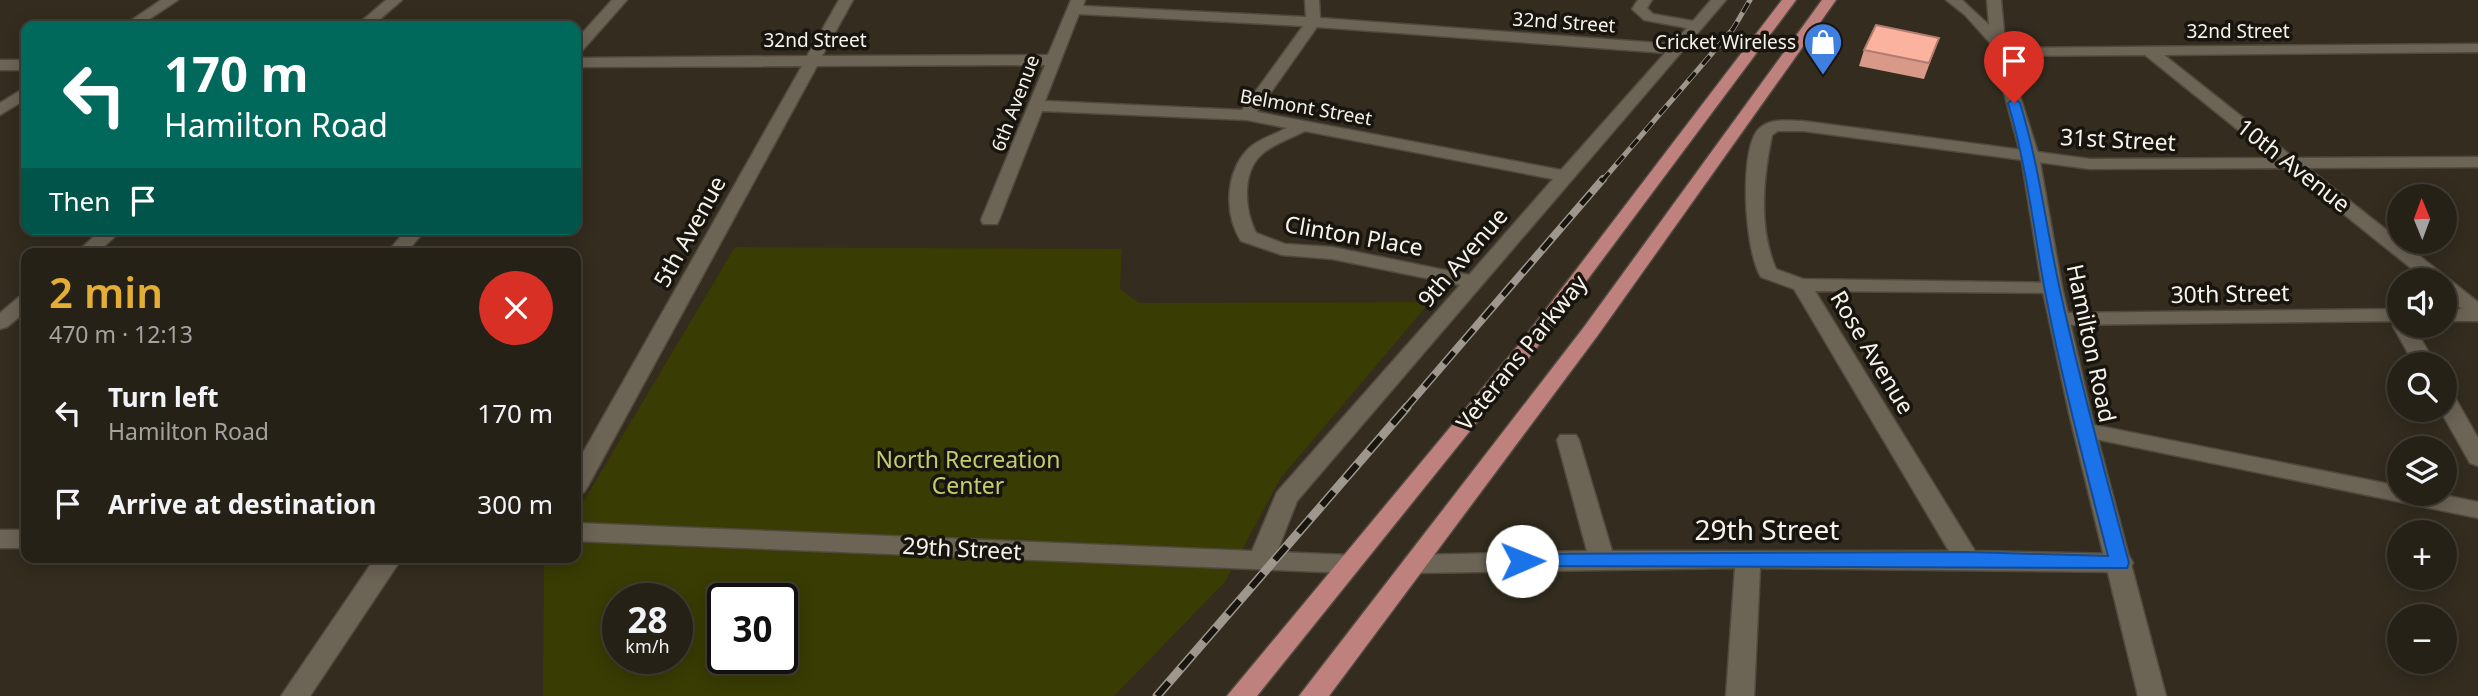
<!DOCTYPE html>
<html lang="en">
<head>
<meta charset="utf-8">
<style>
  :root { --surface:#262117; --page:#322e24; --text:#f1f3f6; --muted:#a4a3a1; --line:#423e36; --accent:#e4ae35 }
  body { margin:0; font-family:"Noto Sans",sans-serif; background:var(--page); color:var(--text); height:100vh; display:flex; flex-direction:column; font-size:26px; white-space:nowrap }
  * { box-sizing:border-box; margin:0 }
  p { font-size:23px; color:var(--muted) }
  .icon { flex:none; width:38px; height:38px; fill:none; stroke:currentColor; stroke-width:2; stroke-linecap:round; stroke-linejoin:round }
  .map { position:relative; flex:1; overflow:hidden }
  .panel { position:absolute; left:21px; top:248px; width:560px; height:315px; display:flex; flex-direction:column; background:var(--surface); border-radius:14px; box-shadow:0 4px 18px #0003,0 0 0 2px var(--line) }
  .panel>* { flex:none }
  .banner { position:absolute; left:21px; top:21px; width:560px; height:214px; border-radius:14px; box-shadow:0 4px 18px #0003,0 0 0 2px var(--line); background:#00695c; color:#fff; overflow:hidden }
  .needle { width:46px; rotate:359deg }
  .fabs { position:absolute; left:2387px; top:184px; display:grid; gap:14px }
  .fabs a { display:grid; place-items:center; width:70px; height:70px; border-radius:50%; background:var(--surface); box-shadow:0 4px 18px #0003,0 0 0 2px var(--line); font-size:35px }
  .speed { position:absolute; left:602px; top:583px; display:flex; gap:14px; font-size:35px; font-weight:700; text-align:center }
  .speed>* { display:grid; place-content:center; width:91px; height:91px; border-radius:50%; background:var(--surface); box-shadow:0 4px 18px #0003,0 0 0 2px var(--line); line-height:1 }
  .speed small { font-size:18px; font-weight:400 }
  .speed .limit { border:4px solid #111; border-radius:10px; background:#fff; color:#111 }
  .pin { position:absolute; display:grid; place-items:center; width:60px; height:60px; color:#fff; margin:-72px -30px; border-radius:50% 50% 50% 0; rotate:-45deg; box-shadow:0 0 7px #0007 }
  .pin .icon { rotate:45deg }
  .me { position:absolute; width:77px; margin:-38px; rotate:89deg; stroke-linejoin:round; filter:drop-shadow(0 0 5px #0008) }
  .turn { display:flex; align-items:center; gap:24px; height:147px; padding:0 28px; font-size:32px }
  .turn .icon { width:91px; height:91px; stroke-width:2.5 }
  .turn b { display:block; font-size:49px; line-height:60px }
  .then { display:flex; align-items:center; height:66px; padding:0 28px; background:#0003; gap:14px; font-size:26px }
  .round { display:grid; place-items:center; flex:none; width:74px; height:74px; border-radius:37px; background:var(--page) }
  .summary { display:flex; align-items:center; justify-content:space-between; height:119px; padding:0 28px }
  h1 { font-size:42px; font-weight:600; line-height:52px; color:var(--accent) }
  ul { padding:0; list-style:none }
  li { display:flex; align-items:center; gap:21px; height:91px; padding:0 28px }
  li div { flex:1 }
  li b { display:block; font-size:26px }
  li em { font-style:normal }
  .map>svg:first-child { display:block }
  .green { fill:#393c03; fill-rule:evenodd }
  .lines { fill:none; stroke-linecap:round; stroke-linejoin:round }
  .street-casing { stroke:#504a3e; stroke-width:3 }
  .secondary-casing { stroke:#504a3e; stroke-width:3 }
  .primary-casing { stroke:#504a3e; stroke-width:3 }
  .street { fill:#6c6455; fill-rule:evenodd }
  .secondary { fill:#6c6455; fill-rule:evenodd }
  .primary { fill:#be817e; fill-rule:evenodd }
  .rail-far2-casing { stroke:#9d978d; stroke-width:5 }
  .rail-far1-casing { stroke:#9d978d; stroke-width:8 }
  .rail-casing { stroke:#9d978d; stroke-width:9 }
  .rail-far2 { stroke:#18150f; stroke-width:3.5; stroke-dasharray:11; stroke-linecap:butt }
  .rail-far1 { stroke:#18150f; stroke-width:5; stroke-dasharray:15; stroke-linecap:butt }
  .rail { stroke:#18150f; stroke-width:6; stroke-dasharray:18; stroke-linecap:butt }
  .wall { fill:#d89988 }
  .building { fill:#fbb29e; stroke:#b07d6f; stroke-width:2 }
  .route { fill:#1a73e8; stroke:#114b97; stroke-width:2 }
  .labels { text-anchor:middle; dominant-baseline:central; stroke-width:7; stroke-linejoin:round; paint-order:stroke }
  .far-street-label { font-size:19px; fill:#f7f2ea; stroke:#18150f }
  .far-poi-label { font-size:19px; fill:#f7f2ea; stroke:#18150f; text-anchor:end }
  .street-label { font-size:23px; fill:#f7f2ea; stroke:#18150f }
  .park-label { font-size:23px; fill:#c4cd6d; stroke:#18150f }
  .near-street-label { font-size:28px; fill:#f7f2ea; stroke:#18150f }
</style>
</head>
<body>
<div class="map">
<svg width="2478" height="696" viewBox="0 0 2478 696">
  <rect width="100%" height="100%" fill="#332c1f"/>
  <path class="green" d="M735,247l387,2 -2,40 19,14 291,-1 -150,177 -55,103 -111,114h-571l1,-129 5,-9h27v-44zM618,598h59v60h-59zM723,598h59v60h-59z"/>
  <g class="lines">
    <g class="street-casing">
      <g id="street">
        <path d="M386,0h16l-30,26h-16z"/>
        <path d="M612,0h15l-46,52 -5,1v-13z"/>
        <path d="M839,0h14l-31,56 226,-1 23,-55h14l-2,6 223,11 -1,-17h14l1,18 352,26 15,-16 -43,-8 -12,-11 6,-9h14l-5,8 6,6 40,7 18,-21h15l-429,501 -20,51 71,3 9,2 4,7 -4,7 -9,2 -772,-32v-18l676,28 25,-59 183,-207 -128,-26 -50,-4 -41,-14c-17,-27 -16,-68 7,-92 9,-9 27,-15 39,-21l-40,-8 -205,-9 -43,109 -2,4h-14l-2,-4 64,-155 -228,1 -229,420 -4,6 -8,2v-29l226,-399 -226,1v-9l231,-2zM1079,14l224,12 -61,84 -197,-9zM1317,27l348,26 -104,117 -304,-58zM1305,131l248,48 -84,96 -137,-28 -47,-3 -29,-11c-11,-22 -15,-59 5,-78 10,-10 31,-17 44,-24z"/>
        <path d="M2478,44v8l-314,3 130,103 184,-1v10l-170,1 170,134v19h-33v-12h17l-17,-14v-15h-19l-140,-112 -196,1 -287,-38h-25l-6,4c-9,43 -14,93 4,134l27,10 256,4 3,4 -3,4 -7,2 -237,-2 160,260 145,3 9,2 4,7 -4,7 -9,2 -360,-4 -6,128h-28l9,-128 -320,5 -9,-2 -4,-7 4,-7 9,-2 172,-4 -30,-111 3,-5h16l3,5 33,111h337l-155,-262 -33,-12c-16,-25 -22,-122 -4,-146 11,-14 31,-10 46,-10l287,38 183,-1 -128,-103 -146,1 -7,-4 7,-4z"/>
        <rect x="0" y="60" width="26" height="10"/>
        <path d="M102,229h21l-27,25h-21z"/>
        <path d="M407,229h19l-21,25h-19z"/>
        <path d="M26,295v16l-19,16 -7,2v-16l19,-16z"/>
        <path d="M2399,309v17h14l23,38h-22l-21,-38 5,-5 -337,4 -10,-6 10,-6z"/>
        <path d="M2445,392l8,2 25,44v28l-8,-3 -30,-53h5z"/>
        <path d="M2084,423l315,63v8h39l40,8v16l-402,-83 -3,-5 3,-5z"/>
        <rect x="0" y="530" width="26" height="18"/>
        <path d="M375,558h27l-92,138h-29z"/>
      </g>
    </g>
    <g class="secondary-casing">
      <g id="secondary">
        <path d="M161,0h17l-39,26h-16z"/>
        <path d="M1946,0h16l27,25 -2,-25h14l5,52 33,104 23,131 29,126 75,283h-28l-69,-283 -27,-126 -21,-131 -30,-112 -26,-29z"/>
        <path d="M26,87v12l-26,16v-12z"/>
      </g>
    </g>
    <g class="primary-casing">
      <g id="primary">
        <path d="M1782,0h14l-261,350 -278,346h-30l294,-354z"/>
        <path d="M1822,0h14l-238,335 -269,361h-30l285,-369z"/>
      </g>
    </g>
    <use href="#street" class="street"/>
    <use href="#secondary" class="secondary"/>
    <use href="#primary" class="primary"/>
    <g class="rail-far2-casing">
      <path id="rail-far2" d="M1602,181l131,-152 17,-29"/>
    </g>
    <g class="rail-far1-casing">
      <path id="rail-far1" d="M1405,409l198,-230"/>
    </g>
    <g class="rail-casing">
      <path id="rail" d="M1157,696l250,-289"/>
    </g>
    <use href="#rail-far2" class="rail-far2"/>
    <use href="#rail-far1" class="rail-far1"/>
    <use href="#rail" class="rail"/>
  </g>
  <path class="wall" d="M1939,38l-15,41 -65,-13 5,-16z"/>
  <path class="building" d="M1876,25l63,13 -10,25 -65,-13z"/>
  <path class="route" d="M2014,99l6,4c19,62 26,124 40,187 20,92 45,182 69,273l-2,5 -612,-2 -3,-5 3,-5 7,-2 445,-2 141,4c-23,-90 -47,-179 -64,-270 -11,-62 -18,-123 -36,-183z"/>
  <defs>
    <g id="shop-pin" transform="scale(2.0125)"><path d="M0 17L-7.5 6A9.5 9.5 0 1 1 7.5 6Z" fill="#3f7fe0" stroke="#18150f"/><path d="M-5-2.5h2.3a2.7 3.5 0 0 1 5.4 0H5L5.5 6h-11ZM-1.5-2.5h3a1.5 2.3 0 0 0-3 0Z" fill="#fff"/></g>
  </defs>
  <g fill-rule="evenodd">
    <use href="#shop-pin" x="1823" y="42"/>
  </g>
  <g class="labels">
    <g class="far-street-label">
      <text transform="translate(1564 22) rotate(4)">32nd Street</text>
      <text x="2238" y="31">32nd Street</text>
      <text x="815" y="40">32nd Street</text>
      <text transform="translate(1015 103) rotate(-69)">6th Avenue</text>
      <text transform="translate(1306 107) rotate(10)">Belmont Street</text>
    </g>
    <g class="far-poi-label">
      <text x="1796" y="42">Cricket Wireless</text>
    </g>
    <g class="street-label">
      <text transform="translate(2118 139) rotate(3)">31st Street</text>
      <text transform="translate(2294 165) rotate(38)">10th Avenue</text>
      <text transform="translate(689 231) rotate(-61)">5th Avenue</text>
      <text transform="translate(1354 235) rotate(10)">Clinton Place</text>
      <text transform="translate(1462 257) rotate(-49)">9th Avenue</text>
      <text transform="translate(2230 293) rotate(-1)">30th Street</text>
      <text transform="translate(2092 343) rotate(78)">Hamilton Road</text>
      <text transform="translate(1521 352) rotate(-51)">Veterans Parkway</text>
      <text transform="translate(1873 352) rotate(59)">Rose Avenue</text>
      <text transform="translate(962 548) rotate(3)">29th Street</text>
    </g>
    <g class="park-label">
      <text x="968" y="459">North Recreation<tspan x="968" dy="26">Center</tspan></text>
    </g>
    <g class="near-street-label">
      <text x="1767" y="529">29th Street</text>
    </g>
  </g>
</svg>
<div class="fabs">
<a><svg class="needle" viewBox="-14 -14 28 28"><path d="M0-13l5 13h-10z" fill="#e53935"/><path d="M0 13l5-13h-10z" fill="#a4a3a1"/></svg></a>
<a><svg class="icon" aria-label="sound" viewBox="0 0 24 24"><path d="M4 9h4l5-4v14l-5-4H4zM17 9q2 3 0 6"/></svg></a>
<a><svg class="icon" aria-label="search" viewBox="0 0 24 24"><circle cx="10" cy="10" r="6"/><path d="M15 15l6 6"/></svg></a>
<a><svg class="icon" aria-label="layers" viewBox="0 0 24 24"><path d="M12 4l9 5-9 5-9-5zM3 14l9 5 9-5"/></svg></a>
<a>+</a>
<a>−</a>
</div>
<div class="speed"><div>28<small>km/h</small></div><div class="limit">30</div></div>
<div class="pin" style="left:2014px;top:103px;background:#d93025"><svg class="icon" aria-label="arrive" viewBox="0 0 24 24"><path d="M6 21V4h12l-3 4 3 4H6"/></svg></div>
<svg class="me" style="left:1522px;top:561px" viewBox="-20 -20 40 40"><circle r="19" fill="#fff"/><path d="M0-13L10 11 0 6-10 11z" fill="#1a73e8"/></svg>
<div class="banner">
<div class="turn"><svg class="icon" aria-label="left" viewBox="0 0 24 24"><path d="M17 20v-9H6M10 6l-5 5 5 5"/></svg><div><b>170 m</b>Hamilton Road</div></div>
<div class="then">Then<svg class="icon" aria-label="arrive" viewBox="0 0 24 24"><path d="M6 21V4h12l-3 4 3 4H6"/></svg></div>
</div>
<section class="panel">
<div class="summary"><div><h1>2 min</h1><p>470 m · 12:13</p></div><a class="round" style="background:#d93025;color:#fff"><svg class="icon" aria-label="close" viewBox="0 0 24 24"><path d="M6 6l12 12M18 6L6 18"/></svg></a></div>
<ul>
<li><svg class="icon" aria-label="left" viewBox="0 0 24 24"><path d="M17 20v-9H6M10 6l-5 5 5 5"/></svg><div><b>Turn left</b><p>Hamilton Road</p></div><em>170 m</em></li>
<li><svg class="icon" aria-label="arrive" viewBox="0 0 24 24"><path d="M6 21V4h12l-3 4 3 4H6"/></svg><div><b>Arrive at destination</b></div><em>300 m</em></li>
</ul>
</section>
</div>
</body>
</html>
